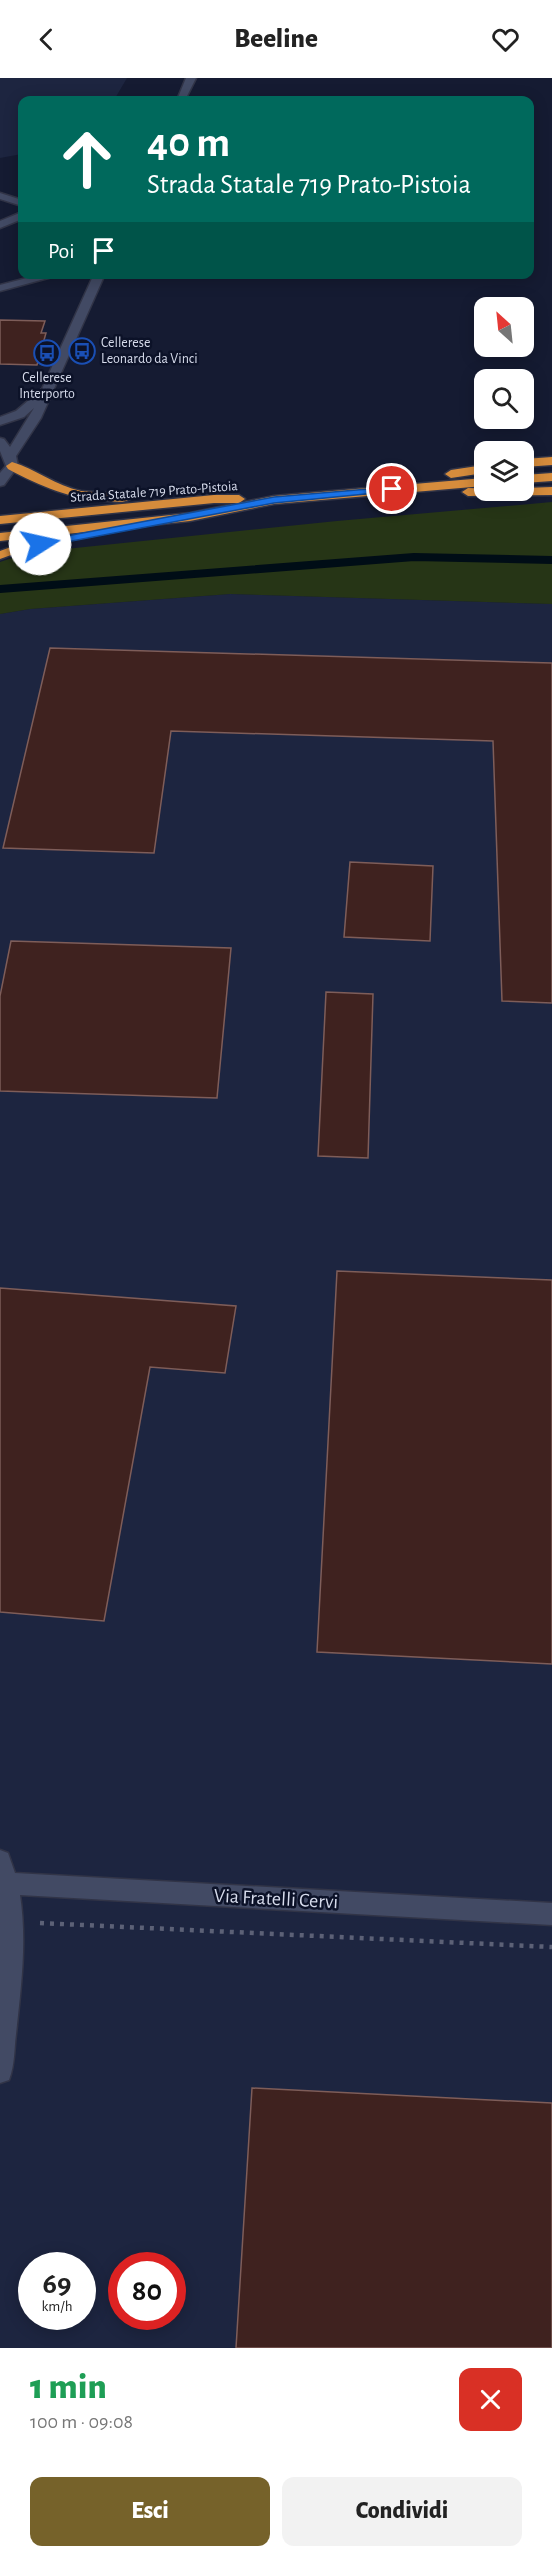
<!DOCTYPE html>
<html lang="it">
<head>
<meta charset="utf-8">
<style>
  :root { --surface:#fff; --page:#f2f2f2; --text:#222; --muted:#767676; --accent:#76622a }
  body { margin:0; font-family:"Alegreya Sans",sans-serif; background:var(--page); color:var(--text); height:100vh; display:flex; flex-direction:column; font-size:22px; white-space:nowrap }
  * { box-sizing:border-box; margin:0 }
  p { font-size:20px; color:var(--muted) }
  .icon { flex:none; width:33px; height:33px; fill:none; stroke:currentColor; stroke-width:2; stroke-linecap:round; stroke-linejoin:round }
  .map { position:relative; height:2270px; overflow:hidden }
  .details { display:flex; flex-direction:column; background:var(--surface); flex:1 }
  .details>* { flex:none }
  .banner { position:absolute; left:18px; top:18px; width:516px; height:183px; border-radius:12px; box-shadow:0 3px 15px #0003; background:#00695c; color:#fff; overflow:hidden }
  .needle { width:39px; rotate:333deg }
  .tools { position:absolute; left:474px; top:219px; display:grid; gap:12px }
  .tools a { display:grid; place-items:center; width:60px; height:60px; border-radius:12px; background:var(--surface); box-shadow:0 3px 15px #0003; font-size:30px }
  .speed { position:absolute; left:18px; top:2174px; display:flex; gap:12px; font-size:30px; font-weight:700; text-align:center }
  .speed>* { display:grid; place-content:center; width:78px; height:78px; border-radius:50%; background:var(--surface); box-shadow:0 3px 15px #0003; line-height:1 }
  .speed small { font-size:15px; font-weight:400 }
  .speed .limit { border:9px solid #d22; background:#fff; color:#111 }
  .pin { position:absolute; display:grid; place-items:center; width:51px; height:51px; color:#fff; margin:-26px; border:3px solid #fff; border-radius:50%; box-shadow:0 2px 6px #0007 }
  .me { position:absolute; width:66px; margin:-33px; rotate:80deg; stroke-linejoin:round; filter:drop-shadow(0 0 4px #0008) }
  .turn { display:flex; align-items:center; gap:21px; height:126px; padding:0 30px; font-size:27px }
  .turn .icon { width:78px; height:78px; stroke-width:2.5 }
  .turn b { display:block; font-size:42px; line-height:51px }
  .then { display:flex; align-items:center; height:57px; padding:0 30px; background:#0003; gap:12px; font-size:22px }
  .round { display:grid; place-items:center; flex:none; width:63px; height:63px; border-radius:12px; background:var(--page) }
  .summary { display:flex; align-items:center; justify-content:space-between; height:102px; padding:0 30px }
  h1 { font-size:36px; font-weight:800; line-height:45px; color:#1e9e55 }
  .button { display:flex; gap:12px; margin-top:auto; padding:12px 30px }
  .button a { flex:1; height:69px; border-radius:12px; background:var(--accent); color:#fff; font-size:24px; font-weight:800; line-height:69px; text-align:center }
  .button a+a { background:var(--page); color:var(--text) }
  header { display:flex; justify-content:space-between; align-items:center; height:78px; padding:0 30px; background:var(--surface); font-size:27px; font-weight:800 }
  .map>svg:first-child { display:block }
  .built { fill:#1d2540; fill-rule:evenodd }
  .green { fill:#263516 }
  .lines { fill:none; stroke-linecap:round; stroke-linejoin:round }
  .stream { stroke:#000d16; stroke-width:8 }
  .building { fill:#3f221f; stroke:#7e5d59; stroke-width:1.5 }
  .minor-casing { stroke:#313447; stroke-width:3 }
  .highway-casing { stroke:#313447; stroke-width:3 }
  .path { stroke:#5c6176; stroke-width:4.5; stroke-dasharray:4 6; stroke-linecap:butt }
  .minor { fill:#424a64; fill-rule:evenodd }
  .highway { fill:#d68c3c; fill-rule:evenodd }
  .route { fill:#1a73e8; stroke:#114b97; stroke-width:1.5 }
  .labels { text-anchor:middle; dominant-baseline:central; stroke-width:5; stroke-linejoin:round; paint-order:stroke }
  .far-poi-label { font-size:14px; fill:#d6dbeb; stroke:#0c1228; text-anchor:start }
  .far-street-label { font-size:14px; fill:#d6dbeb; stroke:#0c1228 }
  .near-street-label { font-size:20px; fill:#d6dbeb; stroke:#0c1228 }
</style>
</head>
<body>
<header><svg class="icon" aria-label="back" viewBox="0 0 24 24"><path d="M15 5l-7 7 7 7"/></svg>Beeline<svg class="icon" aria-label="heart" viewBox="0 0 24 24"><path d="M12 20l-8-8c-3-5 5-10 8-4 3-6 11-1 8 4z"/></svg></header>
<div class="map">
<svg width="552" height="2270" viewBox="0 0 552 2270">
  <rect width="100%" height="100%" fill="#151b32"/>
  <g class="built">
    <path d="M0,0h127l-13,22h-92v54l-22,4z"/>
    <path d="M230,516l322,10v1744h-552v-1734l30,-5zM32,2187h50v51h-50zM122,2187h50v51h-50z"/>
  </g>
  <path class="green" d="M552,424v102l-322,-10 -200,15 -30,5v-52l27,-9 310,-32z"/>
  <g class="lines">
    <path class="stream" d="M0,511l414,-32 138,3"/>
  </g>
  <g class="building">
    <path d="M0,242l45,1 -4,12h5l-9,32 -37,-1z"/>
    <path d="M50,570l502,15v340l-50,-2 -9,-260 -322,-10 -17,122 -151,-5z"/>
    <path d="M350,784l83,4 -3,75 -86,-4z"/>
    <path d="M11,863l220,7 -14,150 -217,-7v-95z"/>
    <path d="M326,914l47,2 -5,164 -50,-2z"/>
    <path d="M337,1193l215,9v384l-235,-12z"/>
    <path d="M0,1210l236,18 -11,67 -75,-6 -46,254 -104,-9z"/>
    <path d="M252,2010l300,15v245h-316z"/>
  </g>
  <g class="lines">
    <g class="minor-casing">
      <g id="minor">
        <path d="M186,0h10l-11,22h-8z"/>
        <path d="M0,115l22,7v6l-22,-7z"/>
        <path d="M22,134v7l-22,9v-7z"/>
        <path d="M42,196h21l-63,17v-6z"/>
        <path d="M94,196h11l-64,144 -25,38 2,10 -14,19 -4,1v-13l6,-7 -6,-15v-13l4,1 6,8 24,-39 -10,9 -24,8v-8l16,-6 26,-22z"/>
        <path d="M0,1772l8,3 7,20 537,30v22l-532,-30c7,46 1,93 -4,139 -2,15 -1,31 -7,46l-9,3z"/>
      </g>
    </g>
    <g class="highway-casing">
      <g id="highway">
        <path d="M552,379v8l-28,2v-8z"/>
        <path d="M12,384c24,7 44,24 69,29 12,2 43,0 50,7 -5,5 -14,4 -22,3 -37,-1 -69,-15 -101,-32l-2,-3z"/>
        <path d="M484,387v8l-33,5 -6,-4 6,-4z"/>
        <path d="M552,395v8l-28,2v-8z"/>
        <path d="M484,400v8l-210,18 -84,17 -190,20v-8l190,-20 84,-17z"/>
        <path d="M552,409v8l-84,1 -6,-4 6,-4 56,2v-2z"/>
        <path d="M214,417h25l6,4 -6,4h-25l-214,21v-8z"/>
        <path d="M53,460l6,4 -1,3 -36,6 -22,8v-8l19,-7z"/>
      </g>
    </g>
    <path class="path" d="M40,1845l512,24"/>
    <use href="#minor" class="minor"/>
    <use href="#highway" class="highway"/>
  </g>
  <path class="route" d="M392,409h4v4l-122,12 -234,44 -4,-3 4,-3 234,-44z"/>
  <defs>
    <g id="bus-ring" transform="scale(1.35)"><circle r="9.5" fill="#0c1228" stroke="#1a4fb4" stroke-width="1.5"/><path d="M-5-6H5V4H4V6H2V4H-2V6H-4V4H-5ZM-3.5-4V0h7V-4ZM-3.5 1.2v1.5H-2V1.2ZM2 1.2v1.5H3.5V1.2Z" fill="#1a4fb4"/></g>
  </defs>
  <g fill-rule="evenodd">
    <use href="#bus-ring" x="82" y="273"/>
    <use href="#bus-ring" x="47" y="275"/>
  </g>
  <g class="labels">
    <g class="far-poi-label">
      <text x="101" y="265">Cellerese<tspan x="101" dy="16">Leonardo da Vinci</tspan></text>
      <text x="47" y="300" text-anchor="middle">Cellerese<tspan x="47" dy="16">Interporto</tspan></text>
    </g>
    <g class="far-street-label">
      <text transform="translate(154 414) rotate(-4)">Strada Statale 719 Prato-Pistoia</text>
    </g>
    <g class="near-street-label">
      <text transform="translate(276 1821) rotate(3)">Via Fratelli Cervi</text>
    </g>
  </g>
</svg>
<div class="tools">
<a><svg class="needle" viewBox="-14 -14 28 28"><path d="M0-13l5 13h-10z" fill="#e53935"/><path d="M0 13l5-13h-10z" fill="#767676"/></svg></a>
<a><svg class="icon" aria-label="search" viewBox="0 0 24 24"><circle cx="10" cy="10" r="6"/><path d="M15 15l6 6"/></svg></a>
<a><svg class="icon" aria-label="layers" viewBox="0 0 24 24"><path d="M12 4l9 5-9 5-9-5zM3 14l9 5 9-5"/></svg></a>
</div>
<div class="speed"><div>69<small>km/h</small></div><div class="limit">80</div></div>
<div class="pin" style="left:392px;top:411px;background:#d93025"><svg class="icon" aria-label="arrive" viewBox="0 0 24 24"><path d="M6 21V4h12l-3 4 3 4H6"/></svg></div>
<svg class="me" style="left:40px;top:466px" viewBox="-20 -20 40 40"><circle r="19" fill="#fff"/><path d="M0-13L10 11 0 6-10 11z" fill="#1a73e8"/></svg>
<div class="banner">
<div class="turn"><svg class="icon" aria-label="ahead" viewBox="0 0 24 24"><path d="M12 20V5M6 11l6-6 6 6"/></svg><div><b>40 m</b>Strada Statale 719 Prato-Pistoia</div></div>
<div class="then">Poi<svg class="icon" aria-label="arrive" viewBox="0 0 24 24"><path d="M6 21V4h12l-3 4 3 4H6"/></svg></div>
</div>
</div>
<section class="details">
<div class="summary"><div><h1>1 min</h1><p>100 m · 09:08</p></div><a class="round" style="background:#d93025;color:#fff"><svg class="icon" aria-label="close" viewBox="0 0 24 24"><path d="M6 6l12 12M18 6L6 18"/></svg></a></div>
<div class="button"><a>Esci</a><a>Condividi</a></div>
</section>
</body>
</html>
